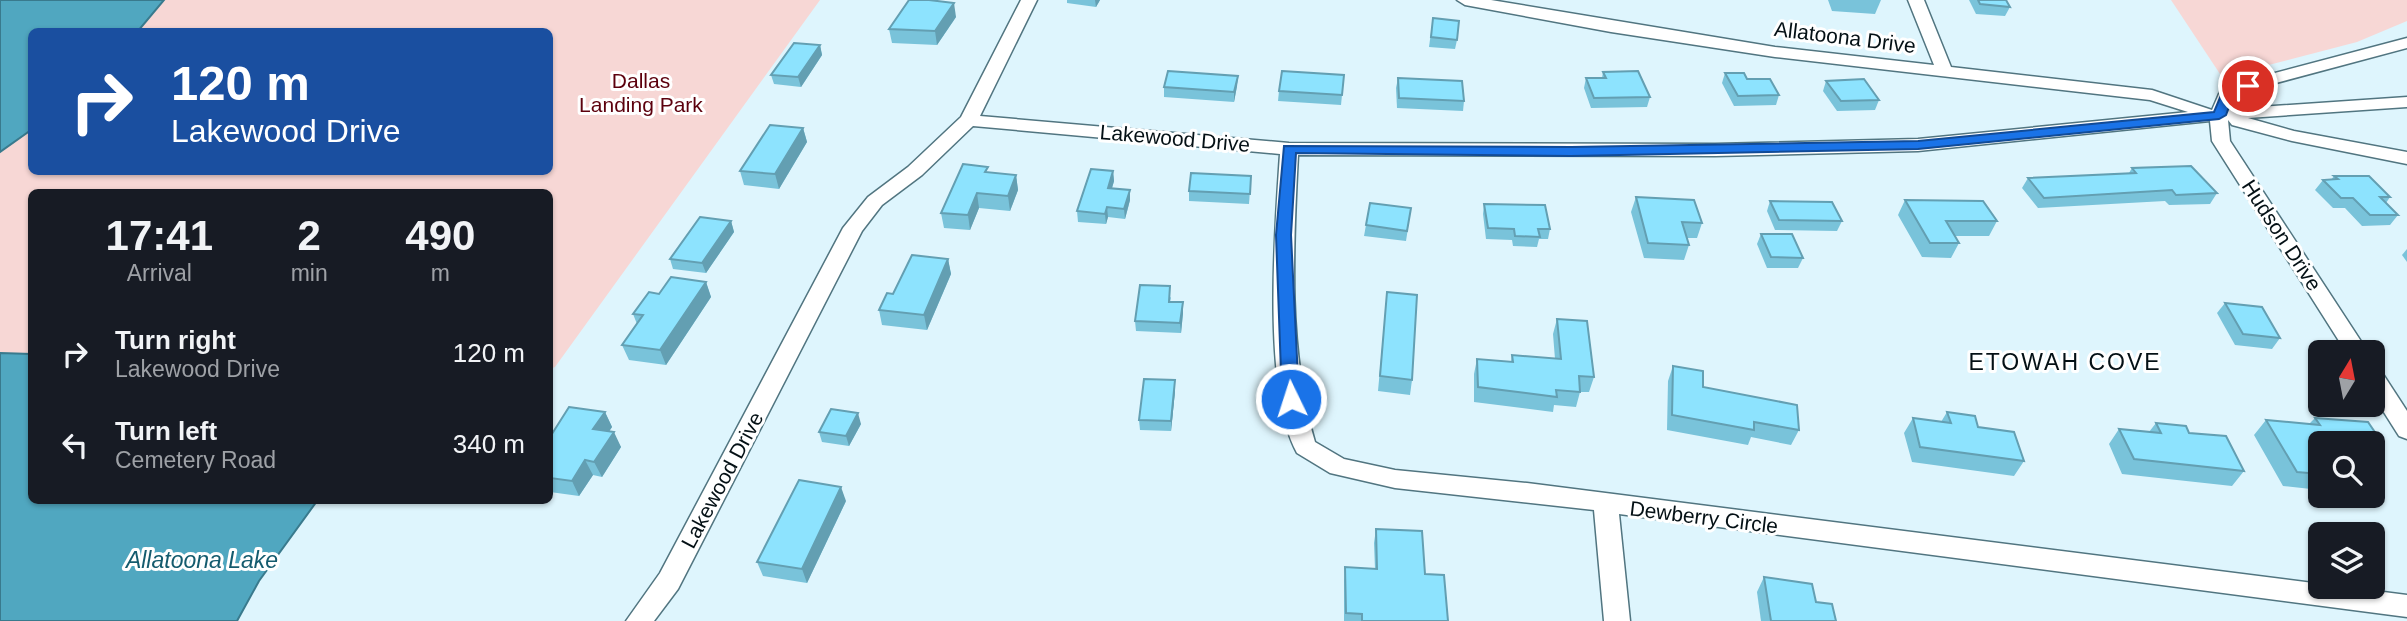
<!DOCTYPE html>
<html lang="en">
<head>
<meta charset="utf-8">
<style>
  :root { --surface:#171b24; --page:#20242c; --text:#f1f3f6; --muted:#9ea1a6 }
  body { margin:0; font-family:Helvetica,sans-serif; background:var(--page); color:var(--text); height:100vh; display:flex; flex-direction:column; font-size:26px; white-space:nowrap }
  * { box-sizing:border-box; margin:0 }
  p { font-size:23px; color:var(--muted) }
  .icon { flex:none; width:38px; height:38px; fill:none; stroke:currentColor; stroke-width:2; stroke-linecap:round; stroke-linejoin:round }
  .map { position:relative; flex:1; overflow:hidden }
  .sheet { position:absolute; left:28px; top:189px; width:525px; height:315px; display:flex; flex-direction:column; background:var(--surface); border-radius:10px; box-shadow:0 2px 5px #0004 }
  .sheet>* { flex:none }
  .guide { position:absolute; left:28px; top:28px; width:525px; height:147px; border-radius:10px; box-shadow:0 2px 5px #0004; background:#1a4fa0; color:#fff; overflow:hidden }
  .needle { width:46px; rotate:10deg }
  .fabs { position:absolute; left:2308px; top:340px; display:grid; gap:14px }
  .fabs a { display:grid; place-items:center; width:77px; height:77px; border-radius:10px; background:var(--surface); box-shadow:0 2px 5px #0004; font-size:35px }
  .pin { position:absolute; display:grid; place-items:center; width:60px; height:60px; color:#fff; margin:-30px; border:4px solid #fff; border-radius:50%; box-shadow:0 2px 7px #0007 }
  .me { position:absolute; width:77px; margin:-38px; rotate:356deg; stroke-linejoin:round; filter:drop-shadow(0 0 5px #0008) }
  .turn { display:flex; align-items:center; gap:24px; height:147px; padding:0 28px; font-size:32px }
  .turn .icon { width:91px; height:91px; stroke-width:2.5 }
  .turn b { display:block; font-size:49px; line-height:60px }
  .eta { display:flex; justify-content:space-evenly; align-items:center; height:119px; text-align:center }
  .eta b { font-size:42px; font-weight:800; line-height:49px }
  ul { padding:0; list-style:none }
  li { display:flex; align-items:center; gap:21px; height:91px; padding:0 28px }
  li div { flex:1 }
  li b { display:block; font-size:26px }
  li em { font-style:normal }
  .map>svg:first-child { display:block }
  .green { fill:#f7d7d5 }
  .water { fill:#50a7c0; stroke:#397a8d; stroke-width:2 }
  .lines { fill:none; stroke-linecap:round; stroke-linejoin:round }
  .street-casing { stroke:#517580; stroke-width:3 }
  .street { fill:#fff; fill-rule:evenodd }
  .wall { fill:#79c3da }
  .shaded-wall { fill:#639fb2 }
  .building { fill:#8de3fe; stroke:#639fb2; stroke-width:2 }
  .route { fill:#1a73e8; stroke:#114b97; stroke-width:2 }
  .labels { text-anchor:middle; dominant-baseline:central; stroke-width:6; stroke-linejoin:round; paint-order:stroke }
  .street-label { font-size:21px; fill:#041015; stroke:#fff }
  .park-label { font-size:21px; fill:#5c000d; stroke:#fff }
  .neighbourhood-label { font-size:23px; letter-spacing:2px; fill:#041015; stroke:#fff }
  .water-label { font-size:23px; font-style:italic; fill:#145b6e; stroke:#fff }
</style>
</head>
<body>
<div class="map">
<svg width="2407" height="621" viewBox="0 0 2407 621">
  <rect width="100%" height="100%" fill="#def5fd"/>
  <g class="green">
    <path d="M164,0h656l-265,367 -5,2v-177h-518l-1,162 -31,-1v-201l31,-22 1,42h518v-140l-412,-1z"/>
    <path d="M2171,0h236v21l-50,21 -135,35z"/>
  </g>
  <g class="water">
    <path d="M0,0h164l-26,31 -106,1 -1,98 -31,22z"/>
    <path d="M0,353l31,1 1,146 285,1 -58,80 -22,40h-237z"/>
  </g>
  <g class="lines">
    <g class="street-casing">
      <g id="street">
        <path d="M1021,0h16l-57,116 309,27 426,1 203,-5 270,-27 -38,-12 -375,-43 -164,-25 -146,-27 -8,-5h34l284,47 159,18 -26,-65h16l27,67 201,23 60,20 10,-23 185,-49v10l-172,46 -5,15 177,-12v10l-159,11 46,13 113,21v12l-115,-23 -60,-16 -4,-5 2,21 138,211h-22l-134,-211 -2,-20 -292,30 -203,5 -417,-1c-5,95 -10,195 17,287l29,17 51,11 132,13 880,112v22l-788,-103 11,107h-26l-10,-111 -199,-22 -65,-15 -33,-20c-35,-64 -22,-225 -17,-299l-307,-28 -51,49 -40,30 -20,26 -184,358 -24,32h-28l34,-48 183,-345 25,-31 40,-30 53,-50z"/>
        <path d="M2373,369l8,2 26,40v28l-8,-3 -26,-41z"/>
      </g>
    </g>
    <use href="#street" class="street"/>
  </g>
  <g class="wall">
    <path d="M1067,0h33l-4,7 -29,-4z"/>
    <path d="M1828,0h53l-6,14 -43,-3z"/>
    <path d="M1969,0h37l4,7 -5,9 -29,-2z"/>
    <path d="M956,17l-19,28 -45,-2 -3,-14z"/>
    <path d="M1433,18l24,22 -2,9 -26,-2z"/>
    <path d="M820,45l2,10 -21,32 -27,-3 -3,-9z"/>
    <path d="M1603,72l47,25 -3,10 -56,1 -7,-20 2,-10h16z"/>
    <path d="M1725,73l22,6 32,16 -3,10 -42,1 -12,-23z"/>
    <path d="M1344,75l-3,30 -63,-4 1,-10z"/>
    <path d="M1238,76l-1,10 -3,16 -70,-5v-10z"/>
    <path d="M1398,78l66,23 -1,10 -66,-3 -1,-20z"/>
    <path d="M1826,81l53,19 -4,10 -38,1 -14,-20z"/>
    <path d="M803,128l4,14 -28,47 -35,-4 -4,-14z"/>
    <path d="M2132,168l85,25 -7,11 -41,1 -4,-4 -127,7 -16,-20 6,-10 101,-5z"/>
    <path d="M1113,171l1,10 -2,7 18,12 -5,19 -17,-2 -2,7 -28,-2 -1,-11z"/>
    <path d="M989,173l27,2 2,15 -8,21 -31,-3 -9,22 -26,-2 -3,-15z"/>
    <path d="M1251,176l-2,28 -60,-3v-10z"/>
    <path d="M2334,176l56,21 -4,6 12,12 -8,10 -28,1 -17,-18h-12l-18,-18 8,-10h8z"/>
    <path d="M1636,197l66,26 -5,15h-11l3,7 -5,15 -40,-2 -13,-46z"/>
    <path d="M1905,200l92,21 -8,15h-34l4,7 -8,15 -29,-1 -24,-42z"/>
    <path d="M1770,201l72,20 -5,10 -62,-1 -8,-19z"/>
    <path d="M1484,204l66,25 -2,10h-9l-2,8 -24,-1 -1,-6 -26,-1 -3,-25z"/>
    <path d="M1411,208l-5,33 -42,-5 2,-11z"/>
    <path d="M731,221l3,11 -28,41 -33,-4 -3,-10z"/>
    <path d="M1761,234l42,24 -5,10h-31l-10,-24z"/>
    <path d="M2407,249v13l-5,-7z"/>
    <path d="M948,259l3,15 -24,56 -45,-5 -3,-15 14,-16z"/>
    <path d="M706,282l5,15 -45,68 -37,-5 -7,-15 15,-21 -4,-10 26,-20z"/>
    <path d="M1387,292l25,88 -2,15 -32,-4z"/>
    <path d="M1171,297l-1,5 13,11 -2,20 -45,-2 -1,-10z"/>
    <path d="M2225,303l55,35 -8,11 -37,-4 -18,-32z"/>
    <path d="M1557,319l37,58 -5,15h-9l-4,15 -22,-2 -1,7 -79,-10v-28l3,-15 34,3 1,-7 43,4 -2,-25z"/>
    <path d="M1673,366l30,21 96,43 -8,15 -40,-8 -3,8 -81,-15 1,-49z"/>
    <path d="M1175,380v11l-4,40 -31,-1 -1,-10z"/>
    <path d="M605,412l7,15 -3,4 12,16 -19,30 -9,-2 -14,21 -29,-4v-55z"/>
    <path d="M1947,412l31,15 46,34 -10,15 -102,-14 -8,-29 9,-15 28,4z"/>
    <path d="M2315,418l68,26 -10,11v-12h-53v47l-37,-4 -29,-51 12,-15 43,4z"/>
    <path d="M2156,423l33,10 55,38 -12,15 -110,-12 -13,-30 10,-15 30,3z"/>
    <path d="M861,424l-12,22 -27,-4 -3,-10z"/>
    <path d="M846,501l-39,82 -44,-7 -6,-14z"/>
    <path d="M1376,529l49,45 23,47h-104v-40l1,-14 30,2 -1,-26z"/>
    <path d="M1764,577l52,25 20,19h-75l-4,-29z"/>
  </g>
  <g class="shaded-wall">
    <path d="M1095,0h5l-4,7z"/>
    <path d="M954,3l2,14 -19,28 -2,-14z"/>
    <path d="M820,45l2,10 -21,32 -3,-10z"/>
    <path d="M1238,76l-1,10 -3,16v-10z"/>
    <path d="M803,128l4,14 -28,47 -4,-15z"/>
    <path d="M1113,171l1,10 -5,17 -1,-10z"/>
    <path d="M1016,175l2,15 -8,21 -2,-15z"/>
    <path d="M1130,190v10l-5,19 -1,-10z"/>
    <path d="M977,193l2,15 -9,22 -2,-15z"/>
    <path d="M1107,207l1,10 -2,7 -1,-10z"/>
    <path d="M731,221l3,11 -28,41 -4,-10z"/>
    <path d="M948,259l3,15 -24,56 -3,-15z"/>
    <path d="M706,282l5,15 -45,68 -6,-15z"/>
    <path d="M1183,302v11l-2,20 -1,-10z"/>
    <path d="M1175,380v11l-4,40v-10z"/>
    <path d="M605,412l7,15 -11,17 -8,-15z"/>
    <path d="M858,413l3,11 -12,22 -3,-10z"/>
    <path d="M614,432l7,15 -19,30 -8,-15z"/>
    <path d="M585,460l8,15 -14,21 -7,-15z"/>
    <path d="M841,487l5,14 -39,82 -5,-14z"/>
  </g>
  <g class="building">
    <path d="M909,0h20l25,3 -19,28 -46,-2z"/>
    <path d="M1978,0h28l4,7 -30,-3z"/>
    <path d="M1433,18l26,3 -2,19 -26,-3z"/>
    <path d="M794,43l26,2 -22,32 -27,-2z"/>
    <path d="M1168,71l70,5 -4,16 -70,-5z"/>
    <path d="M1282,71l62,4 -2,20 -63,-4z"/>
    <path d="M1638,71l12,26 -56,1 -8,-20h20l-3,-6z"/>
    <path d="M1725,73h19l3,6h23l9,16 -41,1z"/>
    <path d="M1398,78l64,3 2,20 -65,-3z"/>
    <path d="M1864,79l15,21 -38,1 -15,-20z"/>
    <path d="M770,125l33,3 -28,46 -35,-3z"/>
    <path d="M963,164l25,3 -3,5 31,3 -8,21 -31,-3 -9,22 -27,-2z"/>
    <path d="M2191,166l26,27 -41,2 -4,-5 -128,8 -16,-20 108,-5 -4,-5z"/>
    <path d="M1091,169l22,2 -5,17 22,2 -6,19 -17,-2 -2,7 -28,-3z"/>
    <path d="M1191,173l60,3 -1,18 -61,-3z"/>
    <path d="M2334,176h35l21,21h-10l18,18h-28l-17,-17h-12l-18,-18 15,-1z"/>
    <path d="M1636,197l58,3 8,23 -20,-1 7,23 -41,-2z"/>
    <path d="M1905,200l78,1 14,20h-51l13,22h-29z"/>
    <path d="M1770,201l62,1 10,19 -63,-1z"/>
    <path d="M1370,203l41,5 -4,23 -41,-6z"/>
    <path d="M1484,204l61,1 5,24h-12l2,8 -25,-1 -1,-7 -26,-1z"/>
    <path d="M700,217l31,4 -29,42 -32,-4z"/>
    <path d="M1761,234h31l11,24 -32,-1z"/>
    <path d="M912,255l36,4 -24,56 -45,-5 8,-17 6,1z"/>
    <path d="M671,277l35,5 -46,68 -38,-5 21,-30 -10,-1 16,-22 10,2z"/>
    <path d="M1140,285l30,1 -1,16h14l-3,21 -45,-2z"/>
    <path d="M1387,292l30,3 -5,85 -32,-4z"/>
    <path d="M2225,303l37,4 18,31 -37,-4z"/>
    <path d="M1557,319l30,2 7,56 -15,-1 1,16 -24,-2 1,7 -79,-10 -1,-28 36,3 -1,-7 49,4z"/>
    <path d="M1673,366l30,5v16l94,18 2,25 -45,-8v8l-82,-15z"/>
    <path d="M1144,379l31,1 -4,41 -32,-1z"/>
    <path d="M569,407l36,5 -12,17 21,3 -20,30 -9,-2 -13,21 -22,-3v-41z"/>
    <path d="M831,409l27,4 -12,23 -27,-4z"/>
    <path d="M1947,412l28,4 3,11 36,5 10,29 -104,-14 -7,-29 38,5z"/>
    <path d="M2315,418l53,4 15,22 -35,-3 1,2h-29v31l-23,-2 -31,-52 54,5z"/>
    <path d="M2156,423l30,3 3,7 37,3 18,35 -110,-12 -15,-30 42,4z"/>
    <path d="M799,480l42,7 -39,82 -45,-7z"/>
    <path d="M1376,529l46,2 3,43 19,1 4,46h-86v-7l-16,-1 -1,-46 32,2z"/>
    <path d="M1764,577l48,7 4,18 16,2 4,17h-65z"/>
  </g>
  <path class="route" d="M2248,82l4,1v6l-18,5 -8,21 -7,4 -301,30 -347,7 -275,-3 -5,82 8,164 -8,6 -9,-6 -6,-164 8,-89 287,1 347,-6 296,-29 10,-24z"/>
  <g class="labels">
    <g class="street-label">
      <text transform="translate(1845 37) rotate(7)">Allatoona Drive</text>
      <text transform="translate(1175 138) rotate(5)">Lakewood Drive</text>
      <text transform="translate(2282 235) rotate(57)">Hudson Drive</text>
      <text transform="translate(722 480) rotate(-62)">Lakewood Drive</text>
      <text transform="translate(1704 517) rotate(7)">Dewberry Circle</text>
    </g>
    <g class="park-label">
      <text x="641" y="80">Dallas<tspan x="641" dy="24">Landing Park</tspan></text>
    </g>
    <g class="neighbourhood-label">
      <text x="2065" y="362">ETOWAH COVE</text>
    </g>
    <g class="water-label">
      <text x="202" y="560">Allatoona Lake</text>
    </g>
  </g>
</svg>
<div class="fabs">
<a><svg class="needle" viewBox="-14 -14 28 28"><path d="M0-13l5 13h-10z" fill="#e53935"/><path d="M0 13l5-13h-10z" fill="#9ea1a6"/></svg></a>
<a><svg class="icon" aria-label="search" viewBox="0 0 24 24"><circle cx="10" cy="10" r="6"/><path d="M15 15l6 6"/></svg></a>
<a><svg class="icon" aria-label="layers" viewBox="0 0 24 24"><path d="M12 4l9 5-9 5-9-5zM3 14l9 5 9-5"/></svg></a>
</div>
<div class="pin" style="left:2248px;top:86px;background:#d93025"><svg class="icon" aria-label="arrive" viewBox="0 0 24 24"><path d="M6 21V4h12l-3 4 3 4H6"/></svg></div>
<svg class="me" style="left:1291px;top:399px" viewBox="-20 -20 40 40"><circle r="17" fill="#1a73e8" stroke="#fff" stroke-width="3"/><path d="M0-11L8 9 0 5-8 9z" fill="#fff"/></svg>
<div class="guide">
<div class="turn"><svg class="icon" aria-label="right" viewBox="0 0 24 24"><path d="M7 20v-9h11M14 6l5 5-5 5"/></svg><div><b>120 m</b>Lakewood Drive</div></div>
</div>
<section class="sheet">
<div class="eta">
<div><b>17:41</b><p>Arrival</p></div>
<div><b>2</b><p>min</p></div>
<div><b>490</b><p>m</p></div>
</div>
<ul>
<li><svg class="icon" aria-label="right" viewBox="0 0 24 24"><path d="M7 20v-9h11M14 6l5 5-5 5"/></svg><div><b>Turn right</b><p>Lakewood Drive</p></div><em>120 m</em></li>
<li><svg class="icon" aria-label="left" viewBox="0 0 24 24"><path d="M17 20v-9H6M10 6l-5 5 5 5"/></svg><div><b>Turn left</b><p>Cemetery Road</p></div><em>340 m</em></li>
</ul>
</section>
</div>
</body>
</html>
